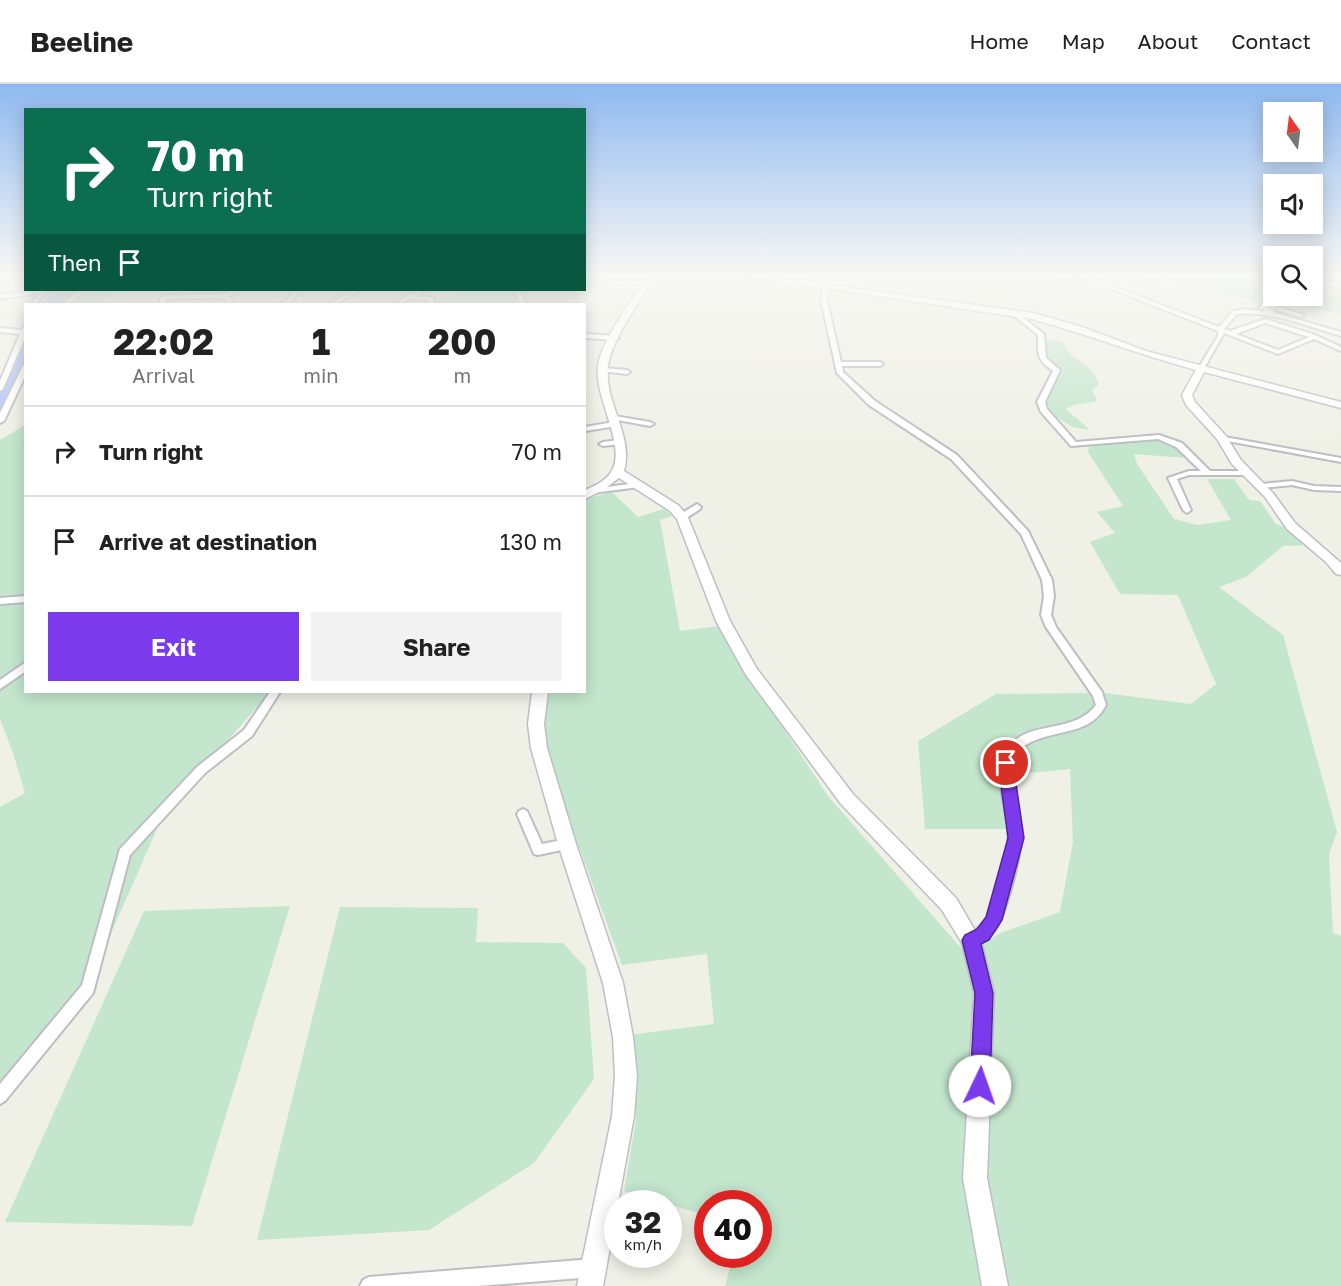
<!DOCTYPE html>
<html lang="en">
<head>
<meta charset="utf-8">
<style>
  :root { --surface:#fff; --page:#f2f2f2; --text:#222; --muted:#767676; --line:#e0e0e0; --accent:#7c3aed }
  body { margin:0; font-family:"Golos Text",sans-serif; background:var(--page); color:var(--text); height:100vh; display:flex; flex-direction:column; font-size:22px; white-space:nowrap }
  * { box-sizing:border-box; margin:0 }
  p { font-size:20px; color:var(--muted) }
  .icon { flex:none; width:33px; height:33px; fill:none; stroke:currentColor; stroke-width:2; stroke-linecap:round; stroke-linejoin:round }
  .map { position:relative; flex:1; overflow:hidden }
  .details { position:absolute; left:24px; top:219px; width:562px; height:390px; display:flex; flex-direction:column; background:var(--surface); border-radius:0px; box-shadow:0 3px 15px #0003 }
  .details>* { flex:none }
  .guide { position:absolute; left:24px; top:24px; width:562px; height:183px; border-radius:0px; box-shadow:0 3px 15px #0003; background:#0b6e4f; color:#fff; overflow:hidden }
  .needle { width:39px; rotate:346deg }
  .controls { position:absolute; left:1263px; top:18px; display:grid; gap:12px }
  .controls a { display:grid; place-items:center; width:60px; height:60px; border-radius:0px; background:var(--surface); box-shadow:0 3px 15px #0003; font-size:30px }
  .speed { position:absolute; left:604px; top:1106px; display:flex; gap:12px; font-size:30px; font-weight:700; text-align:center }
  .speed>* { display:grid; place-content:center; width:78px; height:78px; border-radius:50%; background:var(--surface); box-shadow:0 3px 15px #0003; line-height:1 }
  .speed small { font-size:15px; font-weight:400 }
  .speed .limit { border:9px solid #d22; background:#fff; color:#111 }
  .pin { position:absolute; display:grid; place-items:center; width:51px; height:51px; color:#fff; margin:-26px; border:3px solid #fff; border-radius:50%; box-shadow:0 2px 6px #0007 }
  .me { position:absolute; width:66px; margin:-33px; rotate:3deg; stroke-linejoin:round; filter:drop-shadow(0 0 4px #0008) }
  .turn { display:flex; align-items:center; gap:21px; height:126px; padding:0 24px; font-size:27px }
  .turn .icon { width:78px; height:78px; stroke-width:2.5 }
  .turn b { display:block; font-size:42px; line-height:51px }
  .then { display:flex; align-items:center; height:57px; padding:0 24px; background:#0003; gap:12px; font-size:22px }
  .eta { display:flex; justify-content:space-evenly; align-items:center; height:102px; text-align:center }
  .eta b { font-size:36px; font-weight:700; line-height:42px }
  .button { display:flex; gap:12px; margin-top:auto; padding:12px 24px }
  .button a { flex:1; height:69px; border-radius:0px; background:var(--accent); color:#fff; font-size:24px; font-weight:700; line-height:69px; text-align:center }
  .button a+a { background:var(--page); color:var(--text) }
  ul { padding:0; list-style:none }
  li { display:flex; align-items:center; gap:18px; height:90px; padding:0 24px; border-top:2px solid var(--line) }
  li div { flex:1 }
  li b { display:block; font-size:22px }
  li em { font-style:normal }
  header { display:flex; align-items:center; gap:36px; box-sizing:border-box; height:84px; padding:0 30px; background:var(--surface); border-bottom:2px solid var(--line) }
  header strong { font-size:28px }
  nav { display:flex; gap:33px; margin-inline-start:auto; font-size:21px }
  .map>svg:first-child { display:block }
  .green { fill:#c3e6cd }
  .water { fill:#a9c1fd }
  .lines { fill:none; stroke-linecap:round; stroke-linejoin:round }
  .street-casing { stroke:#bdbec4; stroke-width:4 }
  .secondary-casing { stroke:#bebfc6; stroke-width:3 }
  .street { fill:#fff; fill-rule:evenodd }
  .secondary { fill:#fff; fill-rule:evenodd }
  .route { fill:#7c3aed; stroke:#51269a; stroke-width:1.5 }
</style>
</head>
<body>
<header>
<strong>Beeline</strong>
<nav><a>Home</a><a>Map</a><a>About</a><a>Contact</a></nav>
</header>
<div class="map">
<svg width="1341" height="1202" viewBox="0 0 1341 1202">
  <rect width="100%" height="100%" fill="#eff0e6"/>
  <g class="green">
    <path d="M1153,192h120l-2,3 2,1 1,16h38l1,-5 28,6v18l-74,-21h-15l10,9 -41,-10c-12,-10 -51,-13 -68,-17z"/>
    <path d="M94,206h25l-15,8v6h-39l12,-8z"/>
    <path d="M467,206h50l6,14h-93z"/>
    <path d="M1040,256l22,1c9,23 30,20 37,43l-7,6 5,11 -23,4 -8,4 24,21 -17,-3 -29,-17 -1,-9 13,-31 -11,-8z"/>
    <path d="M25,341l1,267h244l-106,121 -81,184 -83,104v-294l25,-14 -12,-40 -13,-34v-279z"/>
    <path d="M1154,355l24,10 8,9 -52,-4 3,10 37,55 23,6 34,-5 -24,-41h27l15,21 11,1 16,23 16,6 18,15 -27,1 -37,31 -27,10 64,48 54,197 -8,22 4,79 8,3v350h-616l9,-32h25v-51h-51v13l-84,-25 12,-71 -8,-85 86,-11 -7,-70 -85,11 -69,-189 -11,-55 5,-29h38v-193l27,-7 26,25 26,-8 8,7 -12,4 20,111 40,-5 38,64 70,106 139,159 33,-22 60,-21 13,-70 -3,-73 -71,7 9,53h-83l-7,-88 78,-47 108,-1 87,11 25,-20 -38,-89 -58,-1 -30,-52 25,-9 -18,-21 26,-6 -35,-54 1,-5 6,-3z"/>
    <path d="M290,822l-98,320 -187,-4 139,-311z"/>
    <path d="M340,823l138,1 -2,34 87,1 23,25 8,111 -60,84 -105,67 -172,10z"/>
  </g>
  <g class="water">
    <path d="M55,206h24l-21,14h-17z"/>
    <path d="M25,258v20l-25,55v-25z"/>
  </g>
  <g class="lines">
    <g class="street-casing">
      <g id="street">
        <path d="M1058,192h6l1,3 -5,1z"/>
        <path d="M1078,192h9l132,51 14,-16 13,-2 21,3 -8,-4 4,-5h4l37,12 -3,2 -35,-10 9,4v2l66,19v4c-34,-10 -68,-25 -104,-22l-13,15 6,2 35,-12 50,16 26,12v4l-27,-12 -36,15 -54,-21 -21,37h-4l-1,-1 20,-33v-5zM1265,239l44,14 -31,13 -42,-16z"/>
        <path d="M1143,192h13l34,8 -3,2z"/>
        <path d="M585,193l62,5 3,2 -3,2 -62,-5z"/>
        <path d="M1312,193l29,8v4l-29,-8z"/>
        <path d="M824,201l5,1 -2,14 14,62h39l3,2 -3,2h-38l1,6 32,29 82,54 71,76 24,49 2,16 -3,19 5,12 46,65 4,13c-5,9 -10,15 -20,20 -23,12 -70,8 -74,42 1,22 8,43 9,65 1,20 -15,84 -27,99 -6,8 -14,13 -23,16l-5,-2 -2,-4c5,-9 18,-12 23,-22 9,-16 18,-57 21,-75 5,-31 -22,-72 2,-99 22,-25 64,-11 86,-40l-3,-9 -47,-69 -5,-12 3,-19 -2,-16 -21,-46 -70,-75 -82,-54 -32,-32 -16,-73z"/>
        <path d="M41,206h13l-9,3 -8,11h-6l8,-11 -39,6v-4z"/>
        <path d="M81,206h6l-19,14h-6z"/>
        <path d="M230,206h6l-7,6 6,8h-6l-5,-6 -58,1 -1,5h-6l2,-7 3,-2 60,-1z"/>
        <path d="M295,206h6l-11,13 -11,1 7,-3z"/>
        <path d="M354,206h6l-25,14h-6z"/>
        <path d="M419,206h6l-9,6 18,2v5l-10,1 5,-4 -19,-1 -10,5h-7z"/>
        <path d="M514,206h6l6,14h-6z"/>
        <path d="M1012,228h4l28,22 2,24 14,12 -15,32 2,7 29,33 83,-7 23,8 28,28h36l4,2 -4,2h-57l-12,4 14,31 -4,3 -4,-3 -15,-32 21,-7h12l-25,-24 -18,-8 -87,7 -30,-34 -4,-10 16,-31c-17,-12 -15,-17 -15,-36l-26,-21z"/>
        <path d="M26,240v11l-23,54 -3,2v-10l20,-47 -20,-2v-4l21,2z"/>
        <path d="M585,250l31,2 3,2 -3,2 -31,-2z"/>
        <path d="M26,280v10l-22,47 -4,2v-10l23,-47z"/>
        <path d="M602,284l25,2 3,2 -3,2 -27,-3v-2z"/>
        <path d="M609,331l41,7 4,2 -4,2 -38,-7 -4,-2z"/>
        <path d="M614,338l4,2 -1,2 -32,5v-4z"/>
        <path d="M1219,352l122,22v4l-119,-22h-3z"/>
        <path d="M619,356h3v4l-19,2 -4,-2 4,-2z"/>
        <path d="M1292,397l22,5 27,1v4l-27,-1 -22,-5 -31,3 -4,-2 4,-2z"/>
        <path d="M637,399l4,2 -1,2 -48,6 -4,-2 4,-2z"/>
        <path d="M697,420l4,3 -1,2 -15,10h-6v-4z"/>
        <path d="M26,512v6l-26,2v-6z"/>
        <path d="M26,578v9l-26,18v-9z"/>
        <path d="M270,608h10l-28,44 -47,37 -75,82 -37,138 -88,108 -5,3v-20l82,-99 38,-136 77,-82 47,-37z"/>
        <path d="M523,725l4,2 15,33 25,-5 4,1 2,4 -2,4 -33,7 -4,-1 -17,-40 2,-3z"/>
        <path d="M593,1175l6,3 3,6 -3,6 -6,3 -115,9h-118l3,-6 6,-3z"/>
      </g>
    </g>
    <g class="secondary-casing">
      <g id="secondary">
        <path d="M647,192h8c-14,25 -44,63 -47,91 -4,36 26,68 16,104l54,34 9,10 43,106 27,48 96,125 103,104 25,43 13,52 -7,185 21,108h-26l-19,-108 11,-185 -12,-50 -20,-33 -101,-106 -95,-129 -30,-54 -39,-102 -7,-8 -51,-33 -16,12 -18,9v-9c9,-4 21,-9 26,-18 17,-25 -18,-76 -13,-107 5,-28 34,-64 49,-89z"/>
        <path d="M743,192h24l266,37 49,14 64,24 195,51v6l-137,-36 -12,23 3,7 31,34 15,24 32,33 22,30 46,40v12l-5,-1 -10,-12 -39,-33 -22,-32 -33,-33 -15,-25 -31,-34 -4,-10 14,-25c-56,-15 -109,-36 -164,-51z"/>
        <path d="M532,608h16l-4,32 3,24 29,96 47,139 10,54 4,39 -3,40 -31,170h-26l35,-170 3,-40 -2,-39 -10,-54 -45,-139 -27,-96 -3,-24z"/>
      </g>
    </g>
    <use href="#street" class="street"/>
    <use href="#secondary" class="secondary"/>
  </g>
  <linearGradient id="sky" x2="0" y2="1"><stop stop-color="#8fb9f0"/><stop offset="0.53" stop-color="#f8f8f4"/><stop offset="1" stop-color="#f8f8f4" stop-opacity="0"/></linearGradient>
  <rect width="1341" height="361" fill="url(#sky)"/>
  <path class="route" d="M1006,674l5,1 2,4 11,75 -22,82 -13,20 -8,4 12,49 -3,93 -3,7 -7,3 -7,-3 -3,-7 5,-93 -13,-53 3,-5 12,-6 9,-12 22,-79 -10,-75 3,-4z"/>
</svg>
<div class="controls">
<a><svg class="needle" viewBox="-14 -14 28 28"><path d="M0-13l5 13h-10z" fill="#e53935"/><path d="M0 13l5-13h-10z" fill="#767676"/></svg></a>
<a><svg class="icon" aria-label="sound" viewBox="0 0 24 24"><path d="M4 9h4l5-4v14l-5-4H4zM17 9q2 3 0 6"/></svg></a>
<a><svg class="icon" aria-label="search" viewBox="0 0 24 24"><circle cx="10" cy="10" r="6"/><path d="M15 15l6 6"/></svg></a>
</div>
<div class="speed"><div>32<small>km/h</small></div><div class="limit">40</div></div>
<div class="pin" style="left:1006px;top:679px;background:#d93025"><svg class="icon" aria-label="arrive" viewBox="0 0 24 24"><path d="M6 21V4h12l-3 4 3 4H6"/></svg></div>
<svg class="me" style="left:980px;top:1002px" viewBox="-20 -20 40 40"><circle r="19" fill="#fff"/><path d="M0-13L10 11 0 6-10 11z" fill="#7c3aed"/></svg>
<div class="guide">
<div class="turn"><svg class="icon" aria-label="right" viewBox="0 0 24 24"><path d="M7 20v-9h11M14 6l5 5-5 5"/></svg><div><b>70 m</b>Turn right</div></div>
<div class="then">Then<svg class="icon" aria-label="arrive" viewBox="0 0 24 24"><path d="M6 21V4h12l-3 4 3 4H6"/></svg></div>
</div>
<section class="details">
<div class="eta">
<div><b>22:02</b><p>Arrival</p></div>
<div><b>1</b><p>min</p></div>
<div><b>200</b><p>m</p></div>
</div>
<ul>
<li><svg class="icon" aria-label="right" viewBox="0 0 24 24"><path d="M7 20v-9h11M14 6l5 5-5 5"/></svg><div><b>Turn right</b></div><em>70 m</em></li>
<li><svg class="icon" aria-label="arrive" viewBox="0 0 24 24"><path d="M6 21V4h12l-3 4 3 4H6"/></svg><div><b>Arrive at destination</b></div><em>130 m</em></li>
</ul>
<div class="button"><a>Exit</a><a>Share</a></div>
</section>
</div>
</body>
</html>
